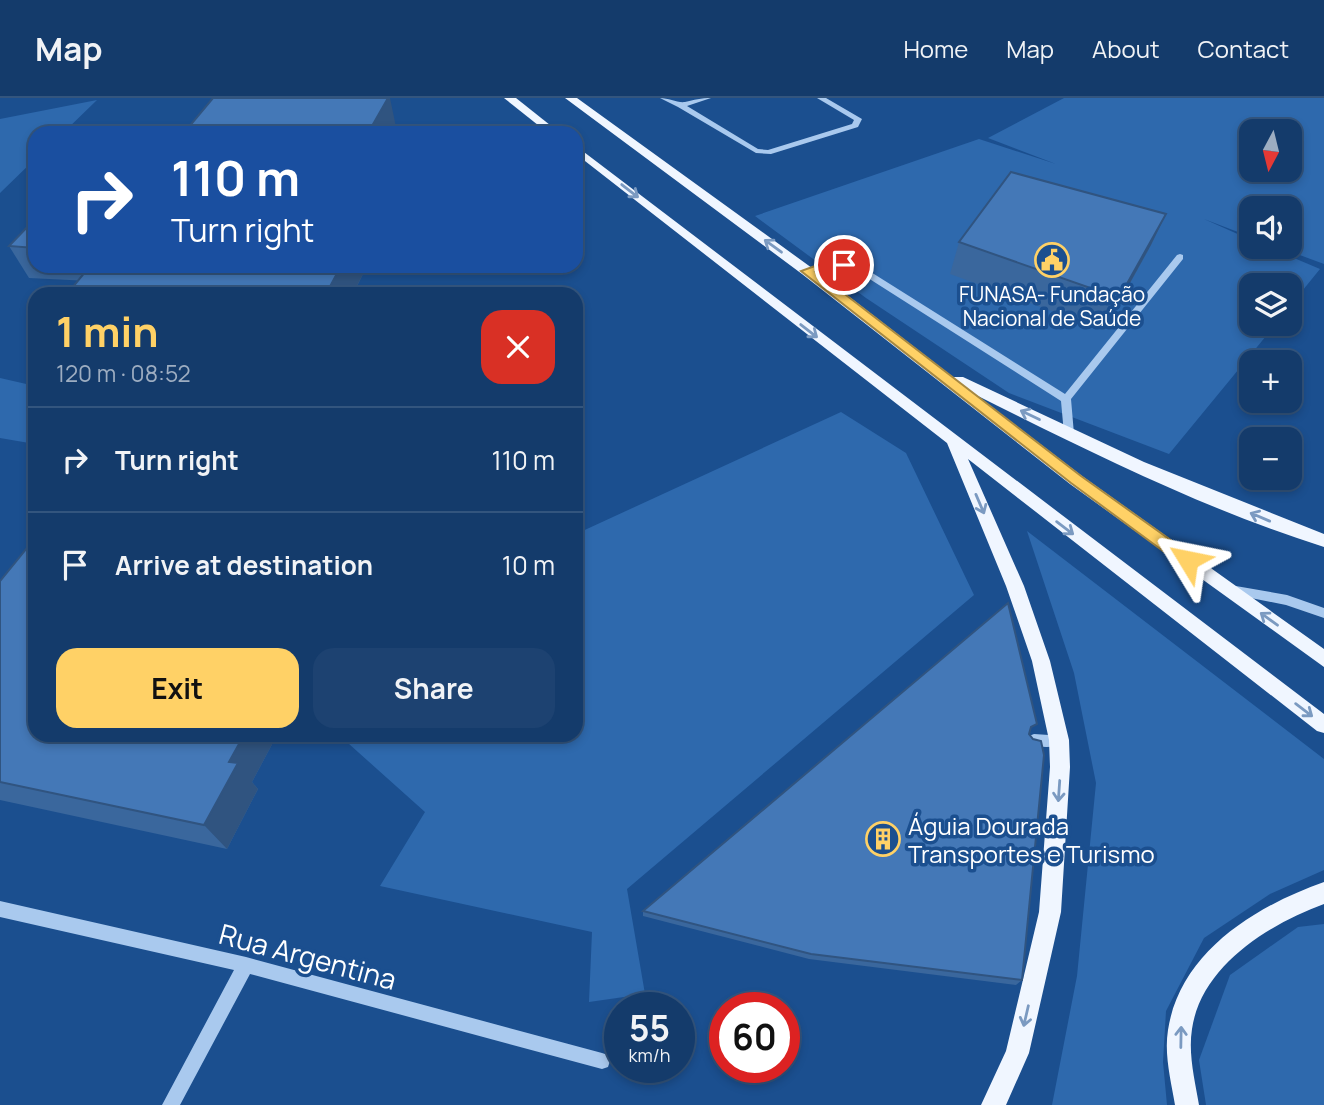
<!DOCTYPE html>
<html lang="en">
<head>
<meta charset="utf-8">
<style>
  :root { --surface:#143b6b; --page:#1d4271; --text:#f1f3f6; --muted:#9dadc1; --line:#33557e; --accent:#ffd166 }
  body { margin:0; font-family:Manrope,sans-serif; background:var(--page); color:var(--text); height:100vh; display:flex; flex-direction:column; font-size:26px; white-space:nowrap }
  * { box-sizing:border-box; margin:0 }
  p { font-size:23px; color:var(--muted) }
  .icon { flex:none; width:38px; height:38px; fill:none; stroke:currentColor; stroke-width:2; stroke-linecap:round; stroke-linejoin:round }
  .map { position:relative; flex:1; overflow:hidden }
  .drawer { position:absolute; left:28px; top:189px; width:555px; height:455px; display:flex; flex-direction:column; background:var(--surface); border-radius:21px; box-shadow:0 4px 10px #0003,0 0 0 2px var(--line) }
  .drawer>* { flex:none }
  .hud { position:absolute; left:28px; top:28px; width:555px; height:147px; border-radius:21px; box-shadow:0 4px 10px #0003,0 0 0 2px var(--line); background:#1a4fa0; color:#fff; overflow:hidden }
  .needle { width:46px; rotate:187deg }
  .tools { position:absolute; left:1239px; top:21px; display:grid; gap:14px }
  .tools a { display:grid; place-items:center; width:63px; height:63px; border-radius:14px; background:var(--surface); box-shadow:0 4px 10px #0003,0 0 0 2px var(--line); font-size:35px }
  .speed { position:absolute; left:604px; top:894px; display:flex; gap:14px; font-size:35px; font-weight:700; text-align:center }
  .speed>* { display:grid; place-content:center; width:91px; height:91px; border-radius:50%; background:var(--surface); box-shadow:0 4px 10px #0003,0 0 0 2px var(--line); line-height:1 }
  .speed small { font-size:18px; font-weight:400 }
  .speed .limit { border:10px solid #d22; background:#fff; color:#111 }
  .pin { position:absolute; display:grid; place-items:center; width:60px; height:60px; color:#fff; margin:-30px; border:4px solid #fff; border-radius:50%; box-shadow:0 2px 7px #0007 }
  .me { position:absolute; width:77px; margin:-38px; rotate:305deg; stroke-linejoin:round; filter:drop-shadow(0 0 5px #0008) }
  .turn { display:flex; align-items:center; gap:24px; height:147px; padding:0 28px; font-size:32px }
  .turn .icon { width:91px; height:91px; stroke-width:2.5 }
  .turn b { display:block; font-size:49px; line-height:60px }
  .round { display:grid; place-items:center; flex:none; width:74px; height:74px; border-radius:21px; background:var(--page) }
  .headline { display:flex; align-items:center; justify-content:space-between; height:119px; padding:0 28px }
  h1 { font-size:42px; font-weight:700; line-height:52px; color:var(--accent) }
  .cta { display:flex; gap:14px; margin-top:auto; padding:14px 28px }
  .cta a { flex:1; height:80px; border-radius:21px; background:var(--accent); color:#111; font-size:28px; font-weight:700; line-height:80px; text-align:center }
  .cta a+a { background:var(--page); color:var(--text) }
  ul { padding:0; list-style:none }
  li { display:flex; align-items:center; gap:21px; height:105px; padding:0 28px; border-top:2px solid var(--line) }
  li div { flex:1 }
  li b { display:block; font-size:26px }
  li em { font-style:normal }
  header { display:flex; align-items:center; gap:42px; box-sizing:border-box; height:98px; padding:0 35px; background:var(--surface); border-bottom:2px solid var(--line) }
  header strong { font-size:33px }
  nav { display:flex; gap:38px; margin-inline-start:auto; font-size:24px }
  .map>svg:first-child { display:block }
  .green { fill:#2e69ad; fill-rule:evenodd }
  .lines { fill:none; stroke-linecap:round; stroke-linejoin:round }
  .minor { fill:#a9c9ee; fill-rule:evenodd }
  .major { fill:#f0f6ff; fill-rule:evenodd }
  .wall { fill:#3a679d }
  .shaded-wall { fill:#305480 }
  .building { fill:#4478b7; stroke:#305480; stroke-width:2 }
  .oneway { stroke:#7b9ac1 }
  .route { fill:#ffd166; stroke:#a68842; stroke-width:2 }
  .labels { text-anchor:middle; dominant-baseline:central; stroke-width:7; stroke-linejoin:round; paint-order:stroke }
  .far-poi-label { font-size:21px; fill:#fff; stroke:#1b4f8f }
  .poi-label { font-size:24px; fill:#fff; stroke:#1b4f8f; text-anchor:start }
  .near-street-label { font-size:28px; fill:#fff; stroke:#1b4f8f }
</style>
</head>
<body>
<header>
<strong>Map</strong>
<nav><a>Home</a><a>Map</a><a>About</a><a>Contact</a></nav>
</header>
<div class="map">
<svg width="1324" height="1007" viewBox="0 0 1324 1007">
  <rect width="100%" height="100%" fill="#1b4f8f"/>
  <g class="green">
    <path d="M1064,0h260v166l-46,-17h12v-39h-39v29l-47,-18 47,21v7h17l52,22 -30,37v-21h-39v39h25l-107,130 -160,-61 -143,-95 -111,-82 224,-77 77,25 -68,-26zM1251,33h39v39h-39z"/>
    <path d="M97,2l-34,33h-28v26l-35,34v-74z"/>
    <path d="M0,280l35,8v58l-35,-6z"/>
    <path d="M841,314l65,41 68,142 -347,294 18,105 -56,8 3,-70 -212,-46 45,-74 -86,-77h237v-201z"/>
    <path d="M1027,433l297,228v111l-54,24 -66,44 -38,73 -3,51 4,43h-115l25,-129 19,-193 -22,-110z"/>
    <path d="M1324,826v181h-118l-7,-45 31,-85 68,-48z"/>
  </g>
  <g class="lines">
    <g class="minor">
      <path d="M660,0c9,0 17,5 25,4 9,-2 16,-4 26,-4l-24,8 71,43 10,1 84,-26 2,-4 -37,-22h9l36,21 -4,8 -87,27 -15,-1 -78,-46z"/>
      <path d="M1180,156l3,1v4l-112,140 3,35 -5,4 -5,-4 -3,-33 -193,-123c-21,-10 -39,-10 -61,-4l-4,-3c21,-13 49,-7 71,3l191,120 112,-139z"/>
      <path d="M1230,487l57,10 37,13v10l-38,-13 -60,-12 -2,-3 2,-3z"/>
      <path d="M1034,636l30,2 2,4 -2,4c-10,4 -25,4 -35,0l-2,-4 2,-4z"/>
      <path d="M0,803l246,56 356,96 6,2 2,6 -2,6 -6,2 -352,-95 -70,131h-18l72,-135 -234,-53z"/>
    </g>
    <g class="major">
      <path d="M504,0h12l44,35h-12z"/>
      <path d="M565,0h12l235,170 141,109h10l181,85 180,72v13c-118,-37 -238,-97 -348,-152l106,81 242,173v18l-254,-183 -268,-210z"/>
      <path d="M576,48l748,568v19l-7,-2 -349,-272 56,127 26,75 19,79 1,27 -9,145 -32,141 -23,52h-25l25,-54 33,-139 11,-145 -1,-27 -17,-79 -26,-75 -59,-143 -371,-289z"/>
      <path d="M1324,784v22c-55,20 -123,62 -132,125 -4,25 3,52 7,76h-24c-4,-24 -11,-50 -7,-75 12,-78 88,-124 156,-148z"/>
    </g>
  </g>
  <g class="wall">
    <path d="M35,94v19l-7,-12z"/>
    <path d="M1166,116l-15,31 -47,85 -154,-56 9,-32z"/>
    <path d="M35,121v47h332l-14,28 -324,-16 -20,-32z"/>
    <path d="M0,483l35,154h242l-25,47 6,7 -31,60 -227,-49z"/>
    <path d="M1032,634l-3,2 -7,246 -6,5 -207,-26 -166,-43v-5z"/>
  </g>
  <g class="shaded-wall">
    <path d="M388,0h2l6,29 -3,6h-25z"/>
    <path d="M1166,116l-15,31 -47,85 15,-32z"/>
    <path d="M341,168h26l-14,28h-27z"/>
    <path d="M244,637h33l-25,47 6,7 -31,60 -23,-24 25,-63z"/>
  </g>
  <g class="building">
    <path d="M213,0h175l-20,35h-194l4,-5h10z"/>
    <path d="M1011,74l155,42 -47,84 -160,-56z"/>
    <path d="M35,94v7h-7z"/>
    <path d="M35,121v29l-26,-2z"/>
    <path d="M90,168h251l-15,28h-259z"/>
    <path d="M35,440v197h209l-15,27 9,1 -34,62 -204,-43v-201z"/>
    <path d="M1008,505l29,121 -6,3 -2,7 4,5 8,2 3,14 -22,225 -211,-26 -168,-43z"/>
  </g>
  <defs><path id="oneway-shaft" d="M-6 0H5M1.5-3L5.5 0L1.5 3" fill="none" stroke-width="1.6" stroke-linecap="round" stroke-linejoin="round" transform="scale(1.75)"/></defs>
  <g class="oneway">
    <use href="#oneway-shaft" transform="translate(630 93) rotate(38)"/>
    <use href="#oneway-shaft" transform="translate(773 148) rotate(-144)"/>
    <use href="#oneway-shaft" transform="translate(809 233) rotate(38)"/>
    <use href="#oneway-shaft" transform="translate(1030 317) rotate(-154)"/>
    <use href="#oneway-shaft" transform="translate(980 406) rotate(67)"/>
    <use href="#oneway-shaft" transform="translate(1260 419) rotate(-157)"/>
    <use href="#oneway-shaft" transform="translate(1065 430) rotate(37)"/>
    <use href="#oneway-shaft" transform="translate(1269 521) rotate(-144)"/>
    <use href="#oneway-shaft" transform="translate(1304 612) rotate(37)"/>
    <use href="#oneway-shaft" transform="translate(1059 693) rotate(94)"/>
    <use href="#oneway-shaft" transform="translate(1026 918) rotate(103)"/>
    <use href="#oneway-shaft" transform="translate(1181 939) rotate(-89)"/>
  </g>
  <path class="route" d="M844,163l4,1v5l-32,5 265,204 112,80 2,4 -2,5h-11l-111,-82 -270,-212 25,-9z"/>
  <defs>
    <g id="civic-ring" transform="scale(1.75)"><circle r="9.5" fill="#1b4f8f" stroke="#ffd166" stroke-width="1.5"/><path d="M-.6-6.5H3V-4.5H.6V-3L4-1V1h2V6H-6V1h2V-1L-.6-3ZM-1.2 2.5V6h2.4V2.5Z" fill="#ffd166"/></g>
    <g id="building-ring" transform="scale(1.75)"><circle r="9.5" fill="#1b4f8f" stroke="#ffd166" stroke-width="1.5"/><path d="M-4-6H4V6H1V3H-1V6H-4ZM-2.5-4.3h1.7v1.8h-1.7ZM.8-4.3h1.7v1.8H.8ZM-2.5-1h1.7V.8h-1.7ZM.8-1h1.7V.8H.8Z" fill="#ffd166"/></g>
  </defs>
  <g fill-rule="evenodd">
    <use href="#civic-ring" x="1052" y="162"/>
    <use href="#building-ring" x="883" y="741"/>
  </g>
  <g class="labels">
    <g class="far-poi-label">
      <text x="1052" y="196">FUNASA- Fundação<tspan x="1052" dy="24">Nacional de Saúde</tspan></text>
    </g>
    <g class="poi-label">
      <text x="908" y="727">Águia Dourada<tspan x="908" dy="28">Transportes e Turismo</tspan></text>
    </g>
    <g class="near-street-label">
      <text transform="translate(308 858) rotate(15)">Rua Argentina</text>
    </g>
  </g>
</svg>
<div class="tools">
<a><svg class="needle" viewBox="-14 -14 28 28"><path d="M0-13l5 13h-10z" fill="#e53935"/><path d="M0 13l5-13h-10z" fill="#9dadc1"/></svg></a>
<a><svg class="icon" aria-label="sound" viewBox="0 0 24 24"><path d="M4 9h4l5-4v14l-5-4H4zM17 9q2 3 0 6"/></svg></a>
<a><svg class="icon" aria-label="layers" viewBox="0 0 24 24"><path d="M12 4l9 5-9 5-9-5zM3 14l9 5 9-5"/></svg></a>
<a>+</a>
<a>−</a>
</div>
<div class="speed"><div>55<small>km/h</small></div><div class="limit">60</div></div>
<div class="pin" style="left:844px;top:167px;background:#d93025"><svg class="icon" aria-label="arrive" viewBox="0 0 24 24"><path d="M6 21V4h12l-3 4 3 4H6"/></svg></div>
<svg class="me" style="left:1188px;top:462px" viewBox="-20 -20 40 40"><path d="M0-17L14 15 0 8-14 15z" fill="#ffd166" stroke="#fff" stroke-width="4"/></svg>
<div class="hud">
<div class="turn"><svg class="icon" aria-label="right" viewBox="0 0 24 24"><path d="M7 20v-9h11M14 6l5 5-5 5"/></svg><div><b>110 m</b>Turn right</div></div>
</div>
<section class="drawer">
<div class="headline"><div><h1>1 min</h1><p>120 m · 08:52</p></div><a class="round" style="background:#d93025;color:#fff"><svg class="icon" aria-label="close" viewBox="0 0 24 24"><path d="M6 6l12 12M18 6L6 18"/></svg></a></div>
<ul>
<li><svg class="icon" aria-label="right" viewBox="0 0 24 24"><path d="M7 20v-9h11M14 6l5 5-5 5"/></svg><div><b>Turn right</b></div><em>110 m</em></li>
<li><svg class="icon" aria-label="arrive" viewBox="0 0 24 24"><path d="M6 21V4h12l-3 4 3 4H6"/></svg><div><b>Arrive at destination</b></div><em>10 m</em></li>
</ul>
<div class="cta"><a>Exit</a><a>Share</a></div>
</section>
</div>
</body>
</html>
